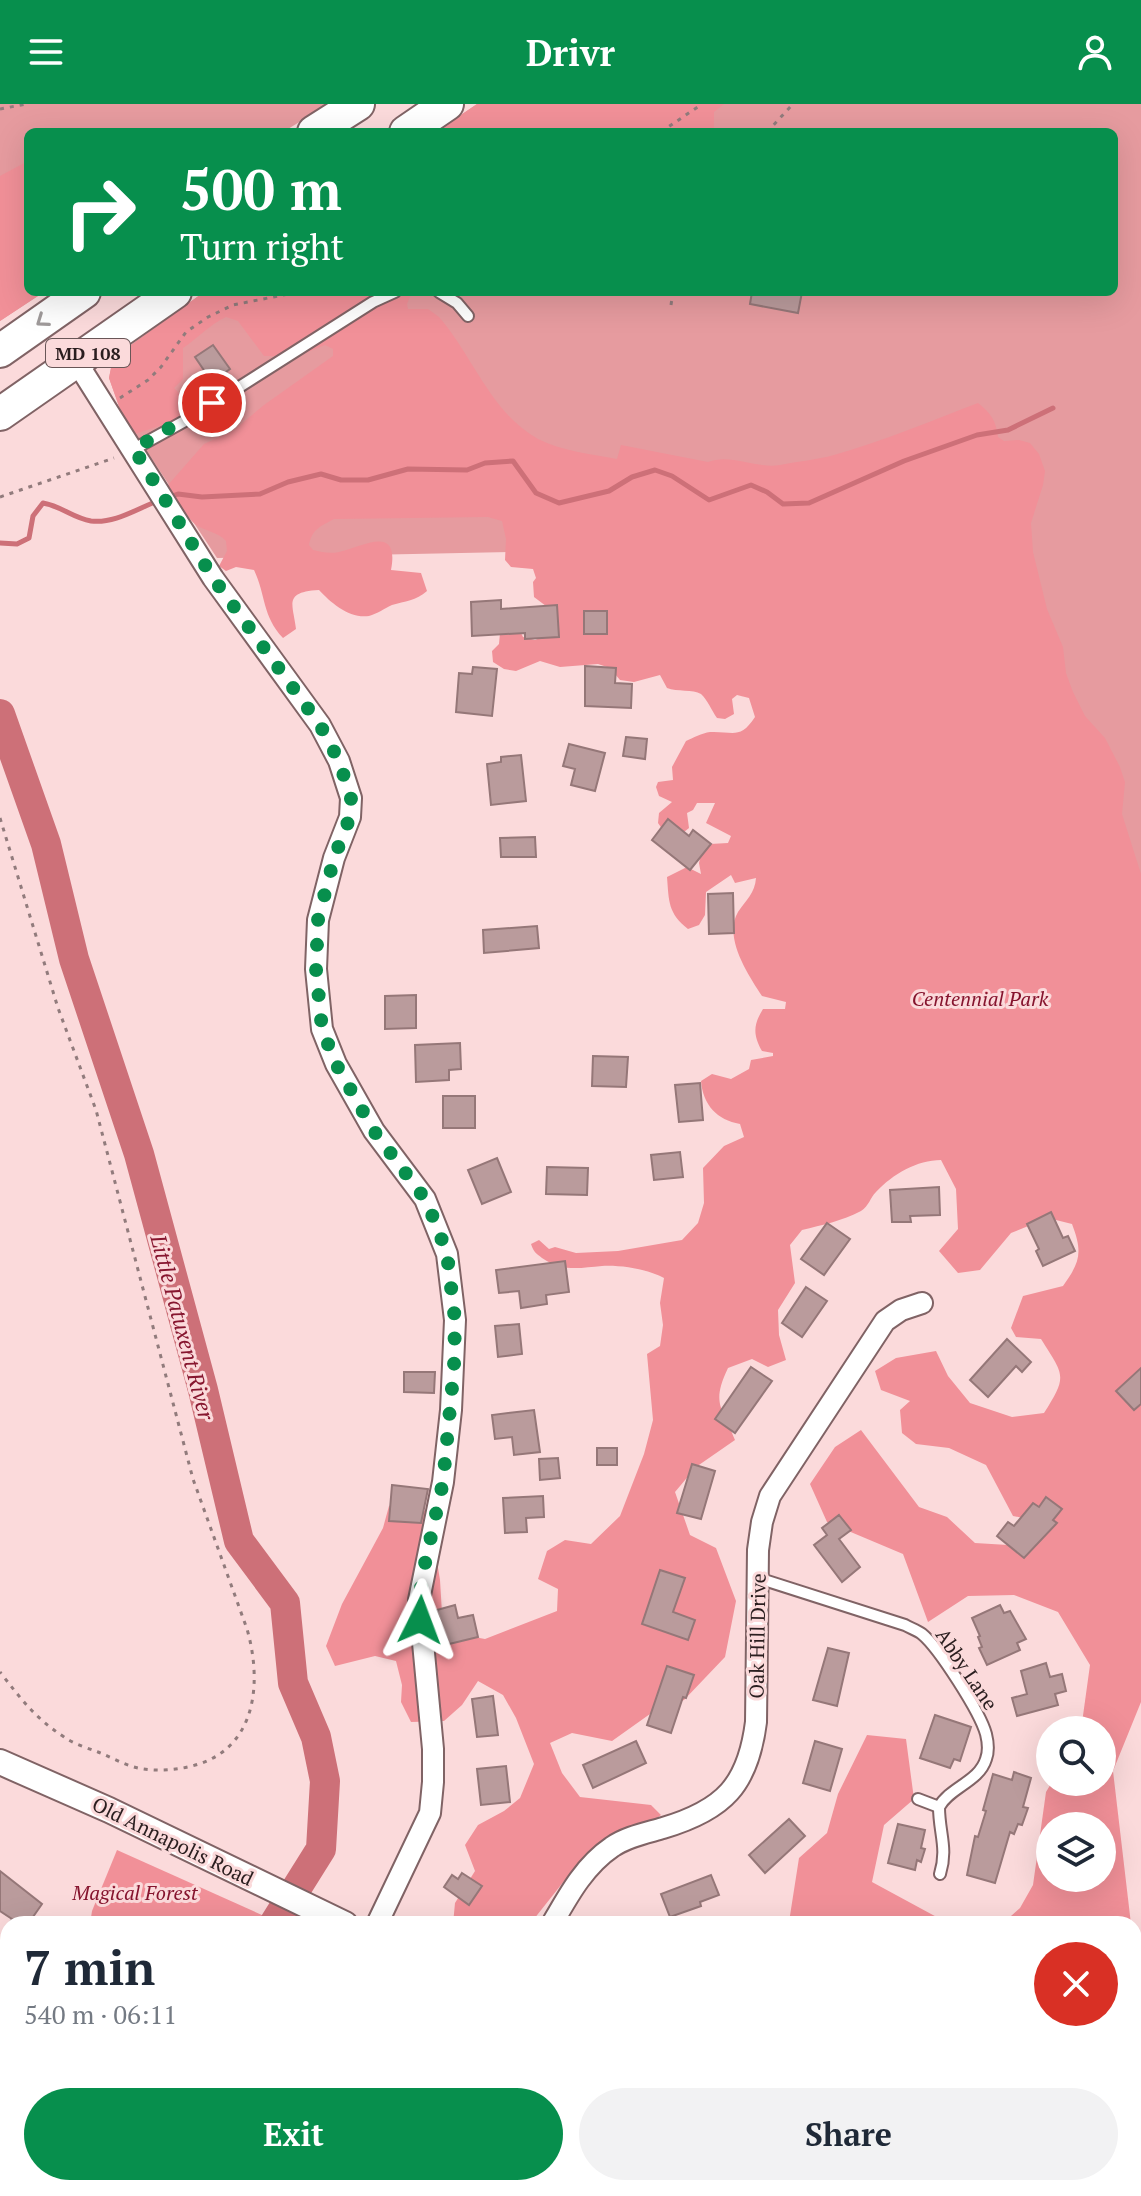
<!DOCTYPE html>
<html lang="en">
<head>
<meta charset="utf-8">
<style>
  :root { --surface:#fff; --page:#f2f2f3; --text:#1f2937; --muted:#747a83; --accent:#078f4d }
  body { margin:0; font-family:"PT Serif",serif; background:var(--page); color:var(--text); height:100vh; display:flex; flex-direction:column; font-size:30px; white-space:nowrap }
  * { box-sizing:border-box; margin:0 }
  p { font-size:26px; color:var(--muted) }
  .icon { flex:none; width:44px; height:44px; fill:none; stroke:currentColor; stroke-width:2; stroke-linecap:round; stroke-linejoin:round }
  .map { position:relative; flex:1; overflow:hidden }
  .panel { position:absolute; left:0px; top:1812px; width:1142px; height:280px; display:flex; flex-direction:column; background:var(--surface); border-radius:24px 24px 0 0; box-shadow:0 8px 32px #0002 }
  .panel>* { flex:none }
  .top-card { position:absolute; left:24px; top:24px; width:1094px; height:168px; border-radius:12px; box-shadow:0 8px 32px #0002; background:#078f4d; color:#fff; overflow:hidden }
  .tools { position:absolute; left:1036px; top:1612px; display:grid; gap:16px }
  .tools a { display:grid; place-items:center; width:80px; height:80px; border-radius:50%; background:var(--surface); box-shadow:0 8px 32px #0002; font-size:40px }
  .pin { position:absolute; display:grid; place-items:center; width:68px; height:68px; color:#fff; margin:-34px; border:4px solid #fff; border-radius:50%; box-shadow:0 2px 8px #0007 }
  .me { position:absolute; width:88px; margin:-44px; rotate:3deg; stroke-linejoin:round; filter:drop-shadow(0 0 6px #0008) }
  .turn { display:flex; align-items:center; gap:28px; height:168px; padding:0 24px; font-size:36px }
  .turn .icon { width:104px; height:104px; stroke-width:2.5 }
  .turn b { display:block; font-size:56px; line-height:68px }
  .round { display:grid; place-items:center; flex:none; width:84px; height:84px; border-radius:42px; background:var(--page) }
  .headline { display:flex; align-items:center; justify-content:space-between; height:136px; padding:0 24px }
  h1 { font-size:48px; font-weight:700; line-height:60px }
  .action { display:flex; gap:16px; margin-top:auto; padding:16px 24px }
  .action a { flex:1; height:92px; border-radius:48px; background:var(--accent); color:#fff; font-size:32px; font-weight:700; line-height:92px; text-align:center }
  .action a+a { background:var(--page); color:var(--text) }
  header { display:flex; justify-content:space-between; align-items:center; height:104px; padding:0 24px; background:var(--accent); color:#fff; font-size:36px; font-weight:700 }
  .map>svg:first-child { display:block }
  .green { fill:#e69b9f }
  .forest { fill:#f19098; fill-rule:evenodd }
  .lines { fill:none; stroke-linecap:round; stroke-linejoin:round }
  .stream { stroke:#cd7078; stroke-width:5 }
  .river { stroke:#cd7078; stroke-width:30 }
  .building { fill:#ba9b9c; stroke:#957778; stroke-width:2 }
  .service-casing { stroke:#806365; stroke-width:14 }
  .minor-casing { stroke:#806365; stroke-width:24 }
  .tertiary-casing { stroke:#806365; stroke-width:28 }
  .primary-casing { stroke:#806365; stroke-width:36 }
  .path { stroke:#917b7c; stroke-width:3; stroke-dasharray:4 6; stroke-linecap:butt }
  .service { stroke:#fff; stroke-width:10 }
  .minor { stroke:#fff; stroke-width:20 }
  .tertiary { stroke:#fff; stroke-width:24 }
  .primary { stroke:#fff; stroke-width:32 }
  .oneway { stroke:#9f9a9a }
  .route { stroke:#078f4d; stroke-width:14; stroke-dasharray:0 25.2 }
  .labels { text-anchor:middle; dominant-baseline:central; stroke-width:6; stroke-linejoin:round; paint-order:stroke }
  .shield { fill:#fbdadb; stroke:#695657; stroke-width:2 }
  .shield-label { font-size:18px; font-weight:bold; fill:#2a1e1f }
  .park-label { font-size:20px; font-style:italic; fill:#86142e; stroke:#fbdadb }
  .street-label { font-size:20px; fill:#2a1e1f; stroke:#fbdadb }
  .water-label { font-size:22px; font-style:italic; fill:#87162f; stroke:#fbdadb }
</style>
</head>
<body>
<header><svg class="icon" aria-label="menu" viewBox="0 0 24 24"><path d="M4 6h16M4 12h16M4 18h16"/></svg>Drivr<svg class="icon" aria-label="person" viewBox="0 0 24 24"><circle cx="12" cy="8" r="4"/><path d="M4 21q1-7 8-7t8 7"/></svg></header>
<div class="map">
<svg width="1141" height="2092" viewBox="0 0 1141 2092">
  <rect width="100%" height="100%" fill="#fbdadb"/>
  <g class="green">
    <path d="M0,0h329l-46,28h-255v160h16l-44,29z"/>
    <path d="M477,0h664v1077l-182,-638 -742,15 -96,-146 -12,-34 4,-20 91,-66h910v-160h-678z"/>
  </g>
  <g class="forest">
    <path d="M477,0h247l-10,8v20h-278z"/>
    <path d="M28,57v131h16l-44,29v-145z"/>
    <path d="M204,188h208l-5,12 1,5h20l11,8c34,39 52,96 99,122 23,12 54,15 79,20l4,-14 87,17c23,-9 48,7 72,3 18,-4 37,-5 54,-10 49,-14 97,-34 144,-52 13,10 18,18 20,34l6,4 15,-1 11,3 9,11 6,17 -2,14 -12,38 2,29 14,57 16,38 3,26 7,19 12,24 20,22 15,29 5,15 -3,32 19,60v828l-28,69 18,153h-129l18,-16 13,-23 13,-93 6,-10h50v-52h-21l9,-65 -32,-53 -44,-17 -46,1 -40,26 -25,-68 -76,-32 -17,-38 25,-37 26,-17 58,77 28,10 28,26 33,2 26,-25 -21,-4 -27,-51 -37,-17 -33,-4 -14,-11 -2,-23 10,-9 -29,-11 -6,-19 21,-13 40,-7 12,25 22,27 42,14 32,-4c24,-38 20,-37 -3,-74l-25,-2 -5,-9 12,-32 40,-10c17,-24 20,-33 9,-62l-24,-6 -37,15 -31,37 -22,3 -19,-22 19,-22 -2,-40 -15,-29c-24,0 -48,14 -65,32 -6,6 -7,14 -15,19 -19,10 -39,14 -59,19l-12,15 5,38 -17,27 1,25 7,25 -18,7 -16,-8 -24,9c-17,36 -6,39 7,72l-39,27 -21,25 15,43 26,13 20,53 -11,56 -41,43 -34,14 -38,27 -40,-8 -22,10 12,30 18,24 71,8 10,10 -12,9 -29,11 -40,26 -50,63h-77l2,-21 20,-32 -10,-26 13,-20 26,-14 16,-13 14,-34 -18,-46 -13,-23 -25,-14 -16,24 -18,16 -33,1 -10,-20 1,-17 -6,-24 -21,-5 -40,10 -9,-20 16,-42 41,-76 6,-22 26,-10 15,23 10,61 2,33 10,20 33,6 72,-28 1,-22 -20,-10 9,-28 18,-11 26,4 29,-28 24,-62 9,-34 -6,-66 13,-8 3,-21 -3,-22 4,-25c-17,-9 -43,-13 -62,-12 -23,2 -39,6 -60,-8 -6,-5 -8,-5 -11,-14l8,-4 10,9 6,-2 21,6 42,-2 64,-11 16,-17 6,-20 -1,-35 21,-22 20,-9 -4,-13c-23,-4 -37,-19 -39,-43l11,-7 19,5 18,-10 2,-9 22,-4v-3l-11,-2c-9,-16 -9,-26 1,-42h22l1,-7 -24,-6c-14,-21 -39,-59 -24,-84 8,-12 17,-19 18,-34l-21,5 -4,-8 -25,17 -1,23 -6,10 -11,4c-20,-16 -19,-27 -21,-52l20,-10 14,7 -2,-11 3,-13 8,-6 18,-1 3,-7 -25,-13 9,-20h-18l-4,7 -6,3 2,15 -10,8h-12l-9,-13 1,-10 13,-11 -13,-6 -3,-9 2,-5 15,-2 -1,-13 14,-26c7,-3 16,-8 24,-9 23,-1 30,8 45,-15l-6,-19 -12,-3 -5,4 2,15 -9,5 -8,-1c-5,-7 -10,-19 -16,-24 -8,-5 -24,-2 -34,-6l-7,-13 -26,7 -14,-2 -10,-12 -12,-4 -38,3 -20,-6 -24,10 -12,-2 -11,-7 -1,-11 7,-7 1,-11 19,-4 4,8 12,3 10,-4 5,-27 -16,-12 -1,-15 3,-4 -3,-9 -22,-2 -6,-7 1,-21 -4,-18 -14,-4 -154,2c-13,7 -22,10 -25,26l4,5c9,2 16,4 26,2 23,-5 61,-29 52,18l30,3 6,18c-11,10 -22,10 -35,14 -7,3 -15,9 -23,11 -19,3 -38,-13 -50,-26 -36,2 -26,14 -23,39l-13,9c-21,-22 -17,-43 -29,-68l-18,-3 -10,4 -7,-5 8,-15 -1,-10c-8,-9 -18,-9 -28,-15 -13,-8 -22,-28 -30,-41l36,-41 30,-14 30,-25 69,-49v-7l-8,-4 -27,11h-34l-26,-35 -12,-4c-17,8 -28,21 -43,31v31l-9,9 17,17 -20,17 -36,12 -14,-22 -12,-34 4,-20zM1050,1722h52v52h-52z"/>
    <path d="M867,1631l39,4 8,60 -30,26 -12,57 72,39 10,3 -165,-2 10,-64 28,-25 11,-39z"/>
    <path d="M117,1746l165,74h-192l2,-13z"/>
    <path d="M1134,1841l7,5v117l-7,5z"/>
    <path d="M58,2084h468l-8,8h-461z"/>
  </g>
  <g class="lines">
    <g class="stream">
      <path d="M169,393l9,-3 24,3 58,-3 28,-12 33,-8 20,6h27l40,-11 59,1 18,-7 28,-2 23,32 23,10 50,-12 23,-14 23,-7 17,6 37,24 42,-15 16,7 16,12 26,-1 95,-42 73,-26 31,-5 45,-22"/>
      <path d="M0,439l17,1 12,-6 4,-22 10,-13c18,3 30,15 48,18 24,3 47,-13 69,-21"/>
      <path d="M1134,1875l7,5"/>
      <path d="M163,2092l4,-8"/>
    </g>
    <g class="river">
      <path d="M0,610l46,130 28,115 65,195 64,236 36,151 46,62 8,80 23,54 9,44 -4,68 -47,75"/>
      <path d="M224,2092v-8"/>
    </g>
  </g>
  <g class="building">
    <path d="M752,188h50l-4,21 -48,-9z"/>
    <path d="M213,241l17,24 -18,13 -17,-25z"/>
    <path d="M501,496v9l56,-4 2,32 -34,2v-6l-53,3 -1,-34z"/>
    <rect x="584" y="507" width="23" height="23"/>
    <path d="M585,562l31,2 -1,15 17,1 -1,24 -46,-2z"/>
    <path d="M473,563l24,2 -5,47 -36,-4 3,-39 13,1z"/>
    <path d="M626,633l21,2 -2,20 -22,-3z"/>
    <path d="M569,640l36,9 -10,38 -24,-6 4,-16 -12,-3z"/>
    <path d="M521,651l5,46 -35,4 -4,-41 14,-2v-5z"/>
    <path d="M668,715l21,17 4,-6 18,14 -21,26 -38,-30z"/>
    <path d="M535,733l1,20h-35l-1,-19z"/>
    <path d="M733,789l1,40 -25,1 -1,-40z"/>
    <path d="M537,822l2,22 -55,5 -1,-23z"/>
    <path d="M416,891v33l-31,1v-33z"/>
    <path d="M460,939l1,26 -12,1v10l-33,2 -1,-37z"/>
    <path d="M593,952l35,1 -2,30 -34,-1z"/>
    <path d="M700,979l3,37 -24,2 -4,-37z"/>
    <rect x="443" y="992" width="32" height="32"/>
    <path d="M680,1048l3,25 -29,3 -3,-25z"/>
    <path d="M497,1054l14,34 -29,12 -14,-34z"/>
    <path d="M547,1063l41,1 -1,27 -41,-1z"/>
    <path d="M939,1083l1,28 -30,1 1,6h-19l-2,-32z"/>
    <path d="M1051,1108l12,26 5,-2 7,15 -32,15 -7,-15 3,-2 -12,-25z"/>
    <path d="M827,1119l23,16 -26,36 -23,-16z"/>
    <path d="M565,1157l4,31 -23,3 1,9 -26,4 -2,-17 -20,2 -3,-23z"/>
    <path d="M806,1183l21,14 -25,36 -20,-14z"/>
    <path d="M519,1220l3,30 -24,3 -3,-31z"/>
    <path d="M1007,1235l24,23 -9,10 -6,-6 -28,31 -18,-17z"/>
    <path d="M751,1263l21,14 -37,52 -20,-14z"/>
    <path d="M1141,1264v36l-7,6 -18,-19z"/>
    <path d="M404,1268h31l-1,21 -30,-1z"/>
    <path d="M534,1306l6,42 -26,3 -2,-18 -17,2 -3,-24z"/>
    <rect x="597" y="1344" width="20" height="17"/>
    <path d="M558,1354l2,20 -20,2 -1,-21z"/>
    <path d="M692,1360l23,7 -14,48 -24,-6z"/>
    <path d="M392,1381l36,4 -7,34 -32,-2z"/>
    <path d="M543,1392l1,21 -18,1 1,14 -22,1 -2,-35z"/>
    <path d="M1046,1393l16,12 -9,11 4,3 -33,35 -27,-22 11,-14 6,4 19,-23 6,4z"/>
    <path d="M839,1411l12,15 -12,9 21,28 -18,15 -28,-37 13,-10 -5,-7z"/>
    <path d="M660,1466l25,8 -12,34 22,8 -7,20 -46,-16z"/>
    <path d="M455,1501l3,13 15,-3 5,22 -33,8 -8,-35z"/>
    <path d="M1000,1501l4,8 6,-2 16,28 -9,4 3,7 -33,15 -8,-17 3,-1 -4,-10 2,-1 -8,-18z"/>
    <path d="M828,1544l21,5 -12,53 -24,-6z"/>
    <path d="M1046,1559l4,14 12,-3 4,17 -11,3 3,11 -41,11 -5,-18 15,-4 -6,-23z"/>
    <path d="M667,1562l27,9 -8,23 -3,-1 -12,36 -24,-8z"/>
    <path d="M493,1592l5,39 -21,2 -5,-38z"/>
    <path d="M935,1611l36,12 -11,34 -6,-2 -4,9 -30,-10z"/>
    <path d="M636,1637l10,22 -53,25 -10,-23z"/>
    <path d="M815,1637l27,8 -12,42 -27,-8z"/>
    <path d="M506,1662l4,36 -29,3 -4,-36z"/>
    <path d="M1014,1668l17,6 -8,29 5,1 -6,17 -4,-1 -4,10 -4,-2 -15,51 -28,-8 8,-39 3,1 8,-26 -3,-1 10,-36 19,6z"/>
    <path d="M789,1715l16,17 -40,37 -16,-18z"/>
    <path d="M898,1720l27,6 -4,18 4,1 -4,13 -4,-2 -2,10 -27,-7z"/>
    <path d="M0,1767l42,33 -14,20h-19l3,-5 -12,-8z"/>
    <path d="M462,1769l20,13 -13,19 -25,-18 8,-12 6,4z"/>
    <path d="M711,1771l8,20 -19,7 1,4 -31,11 -9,-23z"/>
  </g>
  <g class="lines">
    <g class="service-casing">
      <g id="service">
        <path d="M439,188l18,11 11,13"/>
        <path d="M134,345l58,-32 181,-115 22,-10"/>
        <path d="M758,1474l147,47c5,3 12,5 17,9 17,14 58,78 64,100 2,8 3,17 0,25 -7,23 -36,28 -47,48 0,26 9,41 1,67"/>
        <path d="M918,1695l21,8"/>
      </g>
    </g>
    <g class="minor-casing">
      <g id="minor">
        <path d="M76,257l137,217 107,147 19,36 12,37 -1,19 -16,41 -16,62 -2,49 6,60 14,35 38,67 51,68 22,55 8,66 -4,90 -8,72 -24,118 14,149v33l-3,31 -53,111"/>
        <path d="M552,1820c16,-28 32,-58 60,-77 14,-10 34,-14 51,-19 61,-18 85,-43 93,-106l2,-172 4,-28 8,-26 115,-175 16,-11 21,-7"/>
      </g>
    </g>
    <g class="tertiary-casing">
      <g id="tertiary">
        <path d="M0,1658l109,48 236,114"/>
        <path d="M1134,2068l7,6"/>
      </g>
    </g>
    <g class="primary-casing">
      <g id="primary">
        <path d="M314,28l44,-28"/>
        <path d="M406,28l41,-28"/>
        <path d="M0,247l84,-59"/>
        <path d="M0,310l175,-122"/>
      </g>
    </g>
    <g class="path">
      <path d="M0,5l26,-5"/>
      <path d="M661,28l41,-28"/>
      <path d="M767,28l26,-28"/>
      <path d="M671,201l2,-13"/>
      <path d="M120,294l28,-18 13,-13 25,-35 22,-15 25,-12 65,-13"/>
      <path d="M0,393l114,-39"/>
      <path d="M0,714l58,190 38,102 97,369 54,150c15,52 10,116 -48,135 -19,6 -41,8 -61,4 -14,-3 -27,-11 -40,-16 -11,-4 -24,-8 -34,-15 -29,-19 -43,-38 -64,-65"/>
    </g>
    <use href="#service" class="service"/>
    <use href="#minor" class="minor"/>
    <use href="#tertiary" class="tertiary"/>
    <use href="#primary" class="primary"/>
  </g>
  <defs><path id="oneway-chevron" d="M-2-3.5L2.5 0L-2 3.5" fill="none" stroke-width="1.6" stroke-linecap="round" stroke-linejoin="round" transform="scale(2)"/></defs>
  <use class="oneway" href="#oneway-chevron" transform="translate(42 217) rotate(145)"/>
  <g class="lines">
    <path class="route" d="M212,299l-78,46 79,129 107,147 19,36 12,37 -1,19 -16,41 -16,62 -2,49 6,60 14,35 38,67 51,68 11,25 11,30 8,66 -1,47 -11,115 -19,86 -5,32 1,20"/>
  </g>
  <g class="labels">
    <rect class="shield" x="46" y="235" width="84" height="28" rx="6"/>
    <g class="shield-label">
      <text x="88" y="249">MD 108</text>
    </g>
    <g class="park-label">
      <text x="980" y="894">Centennial Park</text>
      <text x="135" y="1788">Magical Forest</text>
    </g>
    <g class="street-label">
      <text transform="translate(757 1532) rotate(-89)">Oak Hill Drive</text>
      <text transform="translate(967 1565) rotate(56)">Abby Lane</text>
      <text transform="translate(173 1737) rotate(26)">Old Annapolis Road</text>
    </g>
    <g class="water-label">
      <text transform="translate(183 1223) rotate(75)">Little Patuxent River</text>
    </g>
  </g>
</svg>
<div class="tools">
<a><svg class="icon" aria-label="search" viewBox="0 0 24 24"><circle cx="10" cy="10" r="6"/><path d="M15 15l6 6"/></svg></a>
<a><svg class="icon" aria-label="layers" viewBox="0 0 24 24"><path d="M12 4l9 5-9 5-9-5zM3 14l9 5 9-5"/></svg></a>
</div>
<div class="pin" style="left:212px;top:299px;background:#d93025"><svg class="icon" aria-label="arrive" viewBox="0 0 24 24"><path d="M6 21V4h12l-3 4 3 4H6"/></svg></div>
<svg class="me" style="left:420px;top:1516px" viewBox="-20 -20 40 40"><path d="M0-17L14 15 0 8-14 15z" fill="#078f4d" stroke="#fff" stroke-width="4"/></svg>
<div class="top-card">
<div class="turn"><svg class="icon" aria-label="right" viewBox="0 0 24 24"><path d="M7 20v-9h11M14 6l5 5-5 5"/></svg><div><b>500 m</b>Turn right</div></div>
</div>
<section class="panel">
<div class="headline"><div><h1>7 min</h1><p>540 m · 06:11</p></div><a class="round" style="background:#d93025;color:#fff"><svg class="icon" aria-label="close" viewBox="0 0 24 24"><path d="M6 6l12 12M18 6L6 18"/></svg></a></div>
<div class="action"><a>Exit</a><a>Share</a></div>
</section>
</div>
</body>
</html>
